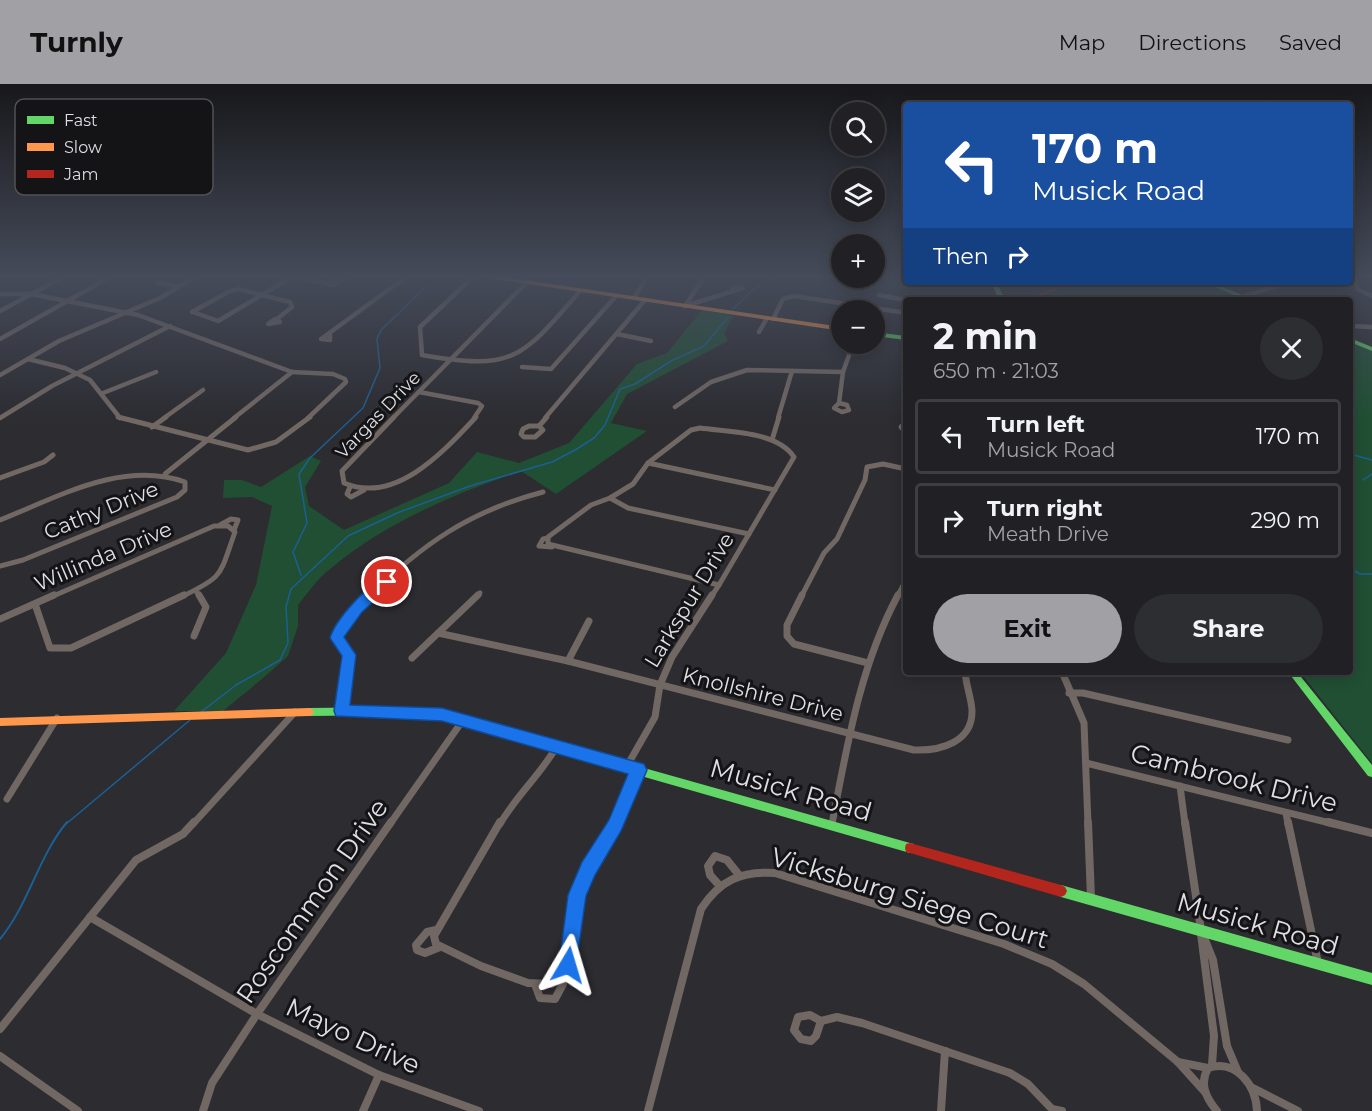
<!DOCTYPE html>
<html lang="en">
<head>
<meta charset="utf-8">
<style>
  :root { --surface:#212125; --page:#2d2e32; --text:#f1f3f6; --muted:#a2a3a7; --line:#3e3e42; --accent:#a0a0a5 }
  body { margin:0; font-family:Montserrat,sans-serif; background:var(--page); color:var(--text); height:100vh; display:flex; flex-direction:column; font-size:22px; white-space:nowrap }
  * { box-sizing:border-box; margin:0 }
  p { font-size:20px; color:var(--muted) }
  .icon { flex:none; width:33px; height:33px; fill:none; stroke:currentColor; stroke-width:2; stroke-linecap:round; stroke-linejoin:round }
  .map { position:relative; flex:1; overflow:hidden }
  .drawer { position:absolute; left:903px; top:213px; width:450px; height:378px; display:flex; flex-direction:column; background:var(--surface); border-radius:6px; box-shadow:0 3px 15px #0003,0 0 0 2px var(--line) }
  .drawer>* { flex:none }
  .hud { position:absolute; left:903px; top:18px; width:450px; height:183px; border-radius:6px; box-shadow:0 3px 15px #0003,0 0 0 2px var(--line); background:#1a4fa0; color:#fff; overflow:hidden }
  .controls { position:absolute; left:831px; top:18px; display:grid; gap:12px }
  .controls a { display:grid; place-items:center; width:54px; height:54px; border-radius:50%; background:var(--surface); box-shadow:0 3px 15px #0003,0 0 0 2px var(--line); font-size:30px }
  .pin { position:absolute; display:grid; place-items:center; width:51px; height:51px; color:#fff; margin:-26px; border:3px solid #fff; border-radius:50%; box-shadow:0 2px 6px #0007 }
  .me { position:absolute; width:66px; margin:-33px; rotate:7deg; stroke-linejoin:round; filter:drop-shadow(0 0 4px #0008) }
  .turn { display:flex; align-items:center; gap:21px; height:126px; padding:0 30px; font-size:27px }
  .turn .icon { width:78px; height:78px; stroke-width:2.5 }
  .turn b { display:block; font-size:42px; line-height:51px }
  .then { display:flex; align-items:center; height:57px; padding:0 30px; background:#0003; gap:12px; font-size:22px }
  .round { display:grid; place-items:center; flex:none; width:63px; height:63px; border-radius:32px; background:var(--page) }
  .overview { display:flex; align-items:center; justify-content:space-between; height:102px; padding:0 30px }
  h1 { font-size:36px; font-weight:700; line-height:45px }
  .primary-button { display:flex; gap:12px; margin-top:auto; padding:12px 30px }
  .primary-button a { flex:1; height:69px; border-radius:36px; background:var(--accent); color:#111; font-size:24px; font-weight:700; line-height:69px; text-align:center }
  .primary-button a+a { background:var(--page); color:var(--text) }
  ul { padding:0; list-style:none }
  li { display:flex; align-items:center; gap:18px; height:75px; margin:0 12px 9px; padding:0 18px; border:3px solid var(--line); border-radius:6px }
  li div { flex:1 }
  li b { display:block; font-size:22px }
  li em { font-style:normal }
  header { display:flex; align-items:center; gap:36px; box-sizing:border-box; height:84px; padding:0 30px; background:var(--accent); color:#111 }
  header strong { font-size:28px }
  nav { display:flex; gap:33px; margin-inline-start:auto; font-size:21px }
  .map>svg:first-child { display:block }
  .built { fill:#32333e }
  .green { fill:#204f34 }
  .lines { fill:none; stroke-linecap:round; stroke-linejoin:round }
  .stream-far1 { stroke:#1b6094; stroke-width:1.5 }
  .stream { stroke:#1b6094; stroke-width:2 }
  .street-far3 { stroke:#716763; stroke-width:4.5 }
  .street-far2 { stroke:#716763; stroke-width:5 }
  .street-far1 { stroke:#716763; stroke-width:7 }
  .street { stroke:#716763; stroke-width:8 }
  .fast { fill:#63d668; fill-rule:evenodd }
  .slow { fill:#ff974d; fill-rule:evenodd }
  .jam { fill:#b3261e; fill-rule:evenodd }
  .route { fill:#1a73e8; stroke:#114b97; stroke-width:1.5 }
  .labels { text-anchor:middle; dominant-baseline:central; stroke-width:6; stroke-linejoin:round; paint-order:stroke }
  .far-street-label { font-size:18px; fill:#dedee3; stroke:#141417 }
  .street-label { font-size:21px; fill:#dedee3; stroke:#141417 }
  .near-street-label { font-size:26px; fill:#dedee3; stroke:#141417 }
  .key { fill:#141417; stroke:#515154; stroke-width:1.5 }
  .key-label { font-size:16px; fill:#dedee3 }
</style>
</head>
<body>
<header>
<strong>Turnly</strong>
<nav><a>Map</a><a>Directions</a><a>Saved</a></nav>
</header>
<div class="map">
<svg width="1372" height="1027" viewBox="0 0 1372 1027">
  <rect width="100%" height="100%" fill="#2c2c31"/>
  <path class="built" d="M997,198h69l1,1 -43,17h-17z"/>
  <g class="green">
    <path d="M1076,198h128l45,18h-213z"/>
    <path d="M702,226l32,5 -10,18 4,8 -101,53 -16,29 36,8 -91,63 -35,-23c-67,23 -137,52 -192,99 -12,9 -21,23 -31,35v21l-10,30 -26,23 -39,32h-49l52,-58 30,-68 16,-79 -20,-9 -29,1 1,-18h18l19,7 49,-31 11,5 -16,26 4,19 35,24 105,-47 28,-31 42,11 50,-20 68,-79 30,-11z"/>
    <path d="M1350,257l22,9v413l-72,-91h50z"/>
  </g>
  <g class="lines">
    <g class="stream-far1">
      <path d="M733,225l20,-19 26,-13"/>
      <path d="M1350,370l22,6"/>
      <path d="M1363,396l9,-6"/>
      <path d="M1350,484l10,6h12"/>
      <path d="M301,491l-8,-23 14,-29 -8,-49 11,-16 53,-50 17,-40 -3,-29 4,-9 47,-45"/>
      <path d="M201,628l35,-27 44,-25 8,-17 -2,-36 5,-18 57,-53 49,-23 73,-27 82,-24 23,-12 19,-12 11,-13 15,-36 15,-5 36,-23 33,-15 24,-29"/>
      <path d="M66,740l124,-104"/>
    </g>
    <path class="stream" d="M0,855c29,-35 38,-82 67,-117"/>
    <g class="street-far3">
      <path d="M299,193l35,8 10,-7 -14,4"/>
      <path d="M473,193l-53,50 2,28c92,16 99,4 158,-64"/>
      <path d="M1356,193l1,12 15,7"/>
      <path d="M157,199l22,3"/>
      <path d="M0,210h31l107,21 154,57 41,2 12,5 1,3 -38,36"/>
      <path d="M879,211l27,5"/>
      <path d="M1243,213l45,-15"/>
      <path d="M634,214l13,-21"/>
      <path d="M685,222l58,-18 -8,-1 -4,4"/>
      <path d="M685,222l19,-29"/>
      <path d="M0,227l63,-34"/>
      <path d="M192,228l38,-21 9,-2 51,13 2,5 -15,12"/>
      <path d="M193,228l25,9 74,-44"/>
      <path d="M275,235l5,3 -12,2z"/>
      <path d="M773,235l10,-20 11,-3 106,16"/>
      <path d="M1350,242l22,1"/>
      <path d="M759,248l8,-14"/>
      <path d="M617,250l34,7"/>
      <path d="M330,251v5l-9,-1 85,-62"/>
      <path d="M0,255l110,-62"/>
      <path d="M28,275l37,9 25,12 30,38"/>
      <path d="M522,283l29,2 65,-73"/>
      <path d="M0,291l59,-34 101,-43 35,-21"/>
      <path d="M419,308l59,11 4,3 -8,12"/>
      <path d="M103,309l53,-21"/>
      <path d="M839,319l8,2 2,5 -7,2 -8,-4z"/>
      <path d="M839,319l4,-31 10,-28"/>
      <path d="M675,323l36,-25 36,-12 96,2"/>
      <path d="M0,334l52,-32 118,-60"/>
      <path d="M164,334l39,-28"/>
      <path d="M234,334l58,-46"/>
      <path d="M393,334l134,-136"/>
      <path d="M545,334l100,-118"/>
      <path d="M778,334l14,-47"/>
    </g>
    <g class="street-far2">
      <path d="M118,333l130,33 28,-8 34,-25"/>
      <path d="M394,333l-52,54 2,12c52,22 100,-32 132,-66"/>
      <path d="M906,339l-5,4 5,6"/>
      <path d="M529,342h10l4,4 -8,7h-11l-3,-3 2,-5z"/>
      <path d="M539,342l8,-9"/>
      <path d="M152,343l14,-10"/>
      <path d="M700,344c28,4 77,3 94,29l-75,128 -171,-41v-7l43,-32 19,-7 23,-14 15,-21 43,-33z"/>
      <path d="M772,356l7,-23"/>
      <path d="M648,379l127,27"/>
      <path d="M165,390l71,-57"/>
      <path d="M0,394l44,-16 9,-7"/>
      <path d="M350,403l-3,7 4,3 13,-7"/>
      <path d="M610,414l18,10 121,26"/>
      <path d="M0,436c58,-23 122,-60 185,-38v8l-8,7 -154,63 -23,6"/>
      <path d="M220,441l11,-6 7,1 -4,10"/>
      <path d="M548,454l-5,1 -4,7 13,1"/>
      <path d="M196,507l4,6"/>
      <path d="M51,513l163,-71h14l7,6c-16,44 -10,44 -54,65"/>
      <path d="M369,513c53,-53 101,-86 174,-105"/>
      <path d="M476,513l4,-4"/>
      <path d="M711,513l8,-12"/>
      <path d="M801,513l23,-44 13,-14 28,-59 2,-13 16,-3 23,5"/>
      <path d="M897,513l9,-17"/>
    </g>
    <g class="street-far1">
      <path d="M802,511l-15,30v11l7,8 74,19"/>
      <path d="M35,520l15,44h21l113,-53"/>
      <path d="M0,535l54,-24"/>
      <path d="M438,549l130,28 346,89c27,1 59,-8 58,-40 -1,-13 -6,-25 -7,-38"/>
      <path d="M194,552l12,-29 -7,-12"/>
      <path d="M412,574l66,-63"/>
      <path d="M568,577l21,-40"/>
      <path d="M1062,588l22,51 4,101"/>
      <path d="M1233,588h6"/>
      <path d="M1069,609h14l205,47"/>
      <path d="M342,627l7,-56 -12,-17 7,-13 27,-30"/>
      <path d="M1086,679l248,61"/>
      <path d="M627,682l28,-49 5,-32 12,-28 40,-62"/>
      <path d="M1180,702l5,38"/>
      <path d="M7,715l50,-81"/>
      <path d="M1286,729l2,11"/>
      <path d="M193,740l102,-112"/>
      <path d="M390,740l73,-104"/>
      <path d="M500,740c16,-28 41,-50 57,-78"/>
      <path d="M616,740l23,-55"/>
      <path d="M832,740c15,-78 28,-158 66,-229"/>
    </g>
    <g class="street">
      <path d="M500,738l-66,114 2,8 45,22 47,17 23,1 9,-6 10,-20 10,-72 37,-64"/>
      <path d="M1088,738l3,76"/>
      <path d="M1185,738l16,108 12,30 14,86 11,26"/>
      <path d="M1288,738l30,141"/>
      <path d="M1328,738l44,11"/>
      <path d="M719,801l-9,-10 -2,-9 7,-10 12,4 12,15"/>
      <path d="M90,833l167,97 122,61 100,36"/>
      <path d="M436,846l-9,2 -11,13 1,5 8,3 15,-6"/>
      <path d="M1201,850l13,102 -2,29"/>
      <path d="M535,900l5,14 15,1 8,-15 1,-9"/>
      <path d="M810,931l11,6 -5,15 -5,5 -10,-2 -7,-9 4,-13z"/>
      <path d="M821,937l16,-4 25,6 148,50 18,11 24,25 10,2"/>
      <path d="M0,945l136,-169 47,-26 11,-12"/>
      <path d="M0,972l78,55"/>
      <path d="M1178,978l30,6"/>
      <path d="M1253,1004l45,23"/>
      <path d="M203,1027l9,-28 45,-69 134,-192"/>
      <path d="M363,1027l16,-36"/>
      <path d="M648,1027l53,-202c19,-29 40,-38 74,-36l229,71 48,20 32,20 94,78 27,30"/>
      <path d="M941,1027l4,-60"/>
      <path d="M1217,1027c-11,-13 -18,-27 -9,-43 28,-9 48,17 49,43"/>
    </g>
    <g class="fast">
      <path d="M991,198h6l8,18h-6z"/>
      <path d="M1203,198h8l43,18h-8z"/>
      <path d="M874,248l32,4v4l-32,-4z"/>
      <path d="M1350,254l22,9v4l-22,-9z"/>
      <path d="M1288,588h9l75,93v12l-4,-1z"/>
      <path d="M399,623l43,4 468,132 4,1 1,4 -1,4 -4,1 -468,-134 -43,-4 -90,1 -3,-1 -2,-3 2,-3 3,-1z"/>
      <path d="M1061,801l311,88v12l-311,-88 -4,-2 -2,-4 2,-4z"/>
    </g>
    <g class="slow">
      <path d="M492,193h13l337,50v4l-348,-52z"/>
      <path d="M309,624l3,1 2,3 -2,3 -3,1 -309,10v-8z"/>
    </g>
    <g class="jam">
      <path d="M1068,198h8l-44,18h-8z"/>
      <path d="M910,759l151,42 4,2 2,4 -2,4 -4,2 -151,-44 -4,-1 -1,-4 1,-4z"/>
    </g>
  </g>
  <linearGradient id="sky" x2="0" y2="1"><stop stop-color="#18181b"/><stop offset="0.57" stop-color="#454b5a"/><stop offset="1" stop-color="#454b5a" stop-opacity="0"/></linearGradient>
  <rect width="1372" height="337" fill="url(#sky)"/>
  <path class="route" d="M387,493l5,1v7l-30,27 -18,25 12,18 -6,50 92,3 202,56 3,6 -26,61 -26,44 -9,21 -11,76 -7,2 -6,-2 -3,-7 9,-70 14,-33 27,-42 19,-46 -186,-53 -106,-5 -2,-5 8,-55 -12,-18c5,-18 39,-56 57,-61z"/>
  <g class="labels">
    <g class="far-street-label">
      <text transform="translate(378 331) rotate(-46)">Vargas Drive</text>
    </g>
    <g class="street-label">
      <text transform="translate(101 426) rotate(-22)">Cathy Drive</text>
      <text transform="translate(103 472) rotate(-23)">Willinda Drive</text>
      <text transform="translate(689 516) rotate(-59)">Larkspur Drive</text>
      <text transform="translate(763 610) rotate(14)">Knollshire Drive</text>
    </g>
    <g class="near-street-label">
      <text transform="translate(1234 694) rotate(14)">Cambrook Drive</text>
      <text transform="translate(791 706) rotate(16)">Musick Road</text>
      <text transform="translate(910 814) rotate(17)">Vicksburg Siege Court</text>
      <text transform="translate(312 817) rotate(-55)">Roscommon Drive</text>
      <text transform="translate(1258 840) rotate(16)">Musick Road</text>
      <text transform="translate(353 952) rotate(25)">Mayo Drive</text>
    </g>
  </g>
  <rect x="15" y="15" width="198" height="96" rx="9" class="key"/>
  <rect x="27" y="32" width="27" height="8" fill="#63d668"/>
  <rect x="27" y="59" width="27" height="8" fill="#ff974d"/>
  <rect x="27" y="86" width="27" height="8" fill="#b3261e"/>
  <g class="key-label">
    <text x="64" y="42">Fast</text>
    <text x="64" y="69">Slow</text>
    <text x="64" y="96">Jam</text>
  </g>
</svg>
<div class="controls">
<a><svg class="icon" aria-label="search" viewBox="0 0 24 24"><circle cx="10" cy="10" r="6"/><path d="M15 15l6 6"/></svg></a>
<a><svg class="icon" aria-label="layers" viewBox="0 0 24 24"><path d="M12 4l9 5-9 5-9-5zM3 14l9 5 9-5"/></svg></a>
<a>+</a>
<a>−</a>
</div>
<div class="pin" style="left:387px;top:498px;background:#d93025"><svg class="icon" aria-label="arrive" viewBox="0 0 24 24"><path d="M6 21V4h12l-3 4 3 4H6"/></svg></div>
<svg class="me" style="left:568px;top:881px" viewBox="-20 -20 40 40"><path d="M0-17L14 15 0 8-14 15z" fill="#1a73e8" stroke="#fff" stroke-width="4"/></svg>
<div class="hud">
<div class="turn"><svg class="icon" aria-label="left" viewBox="0 0 24 24"><path d="M17 20v-9H6M10 6l-5 5 5 5"/></svg><div><b>170 m</b>Musick Road</div></div>
<div class="then">Then<svg class="icon" aria-label="right" viewBox="0 0 24 24"><path d="M7 20v-9h11M14 6l5 5-5 5"/></svg></div>
</div>
<section class="drawer">
<div class="overview"><div><h1>2 min</h1><p>650 m · 21:03</p></div><a class="round"><svg class="icon" aria-label="close" viewBox="0 0 24 24"><path d="M6 6l12 12M18 6L6 18"/></svg></a></div>
<ul>
<li><svg class="icon" aria-label="left" viewBox="0 0 24 24"><path d="M17 20v-9H6M10 6l-5 5 5 5"/></svg><div><b>Turn left</b><p>Musick Road</p></div><em>170 m</em></li>
<li><svg class="icon" aria-label="right" viewBox="0 0 24 24"><path d="M7 20v-9h11M14 6l5 5-5 5"/></svg><div><b>Turn right</b><p>Meath Drive</p></div><em>290 m</em></li>
</ul>
<div class="primary-button"><a>Exit</a><a>Share</a></div>
</section>
</div>
</body>
</html>
